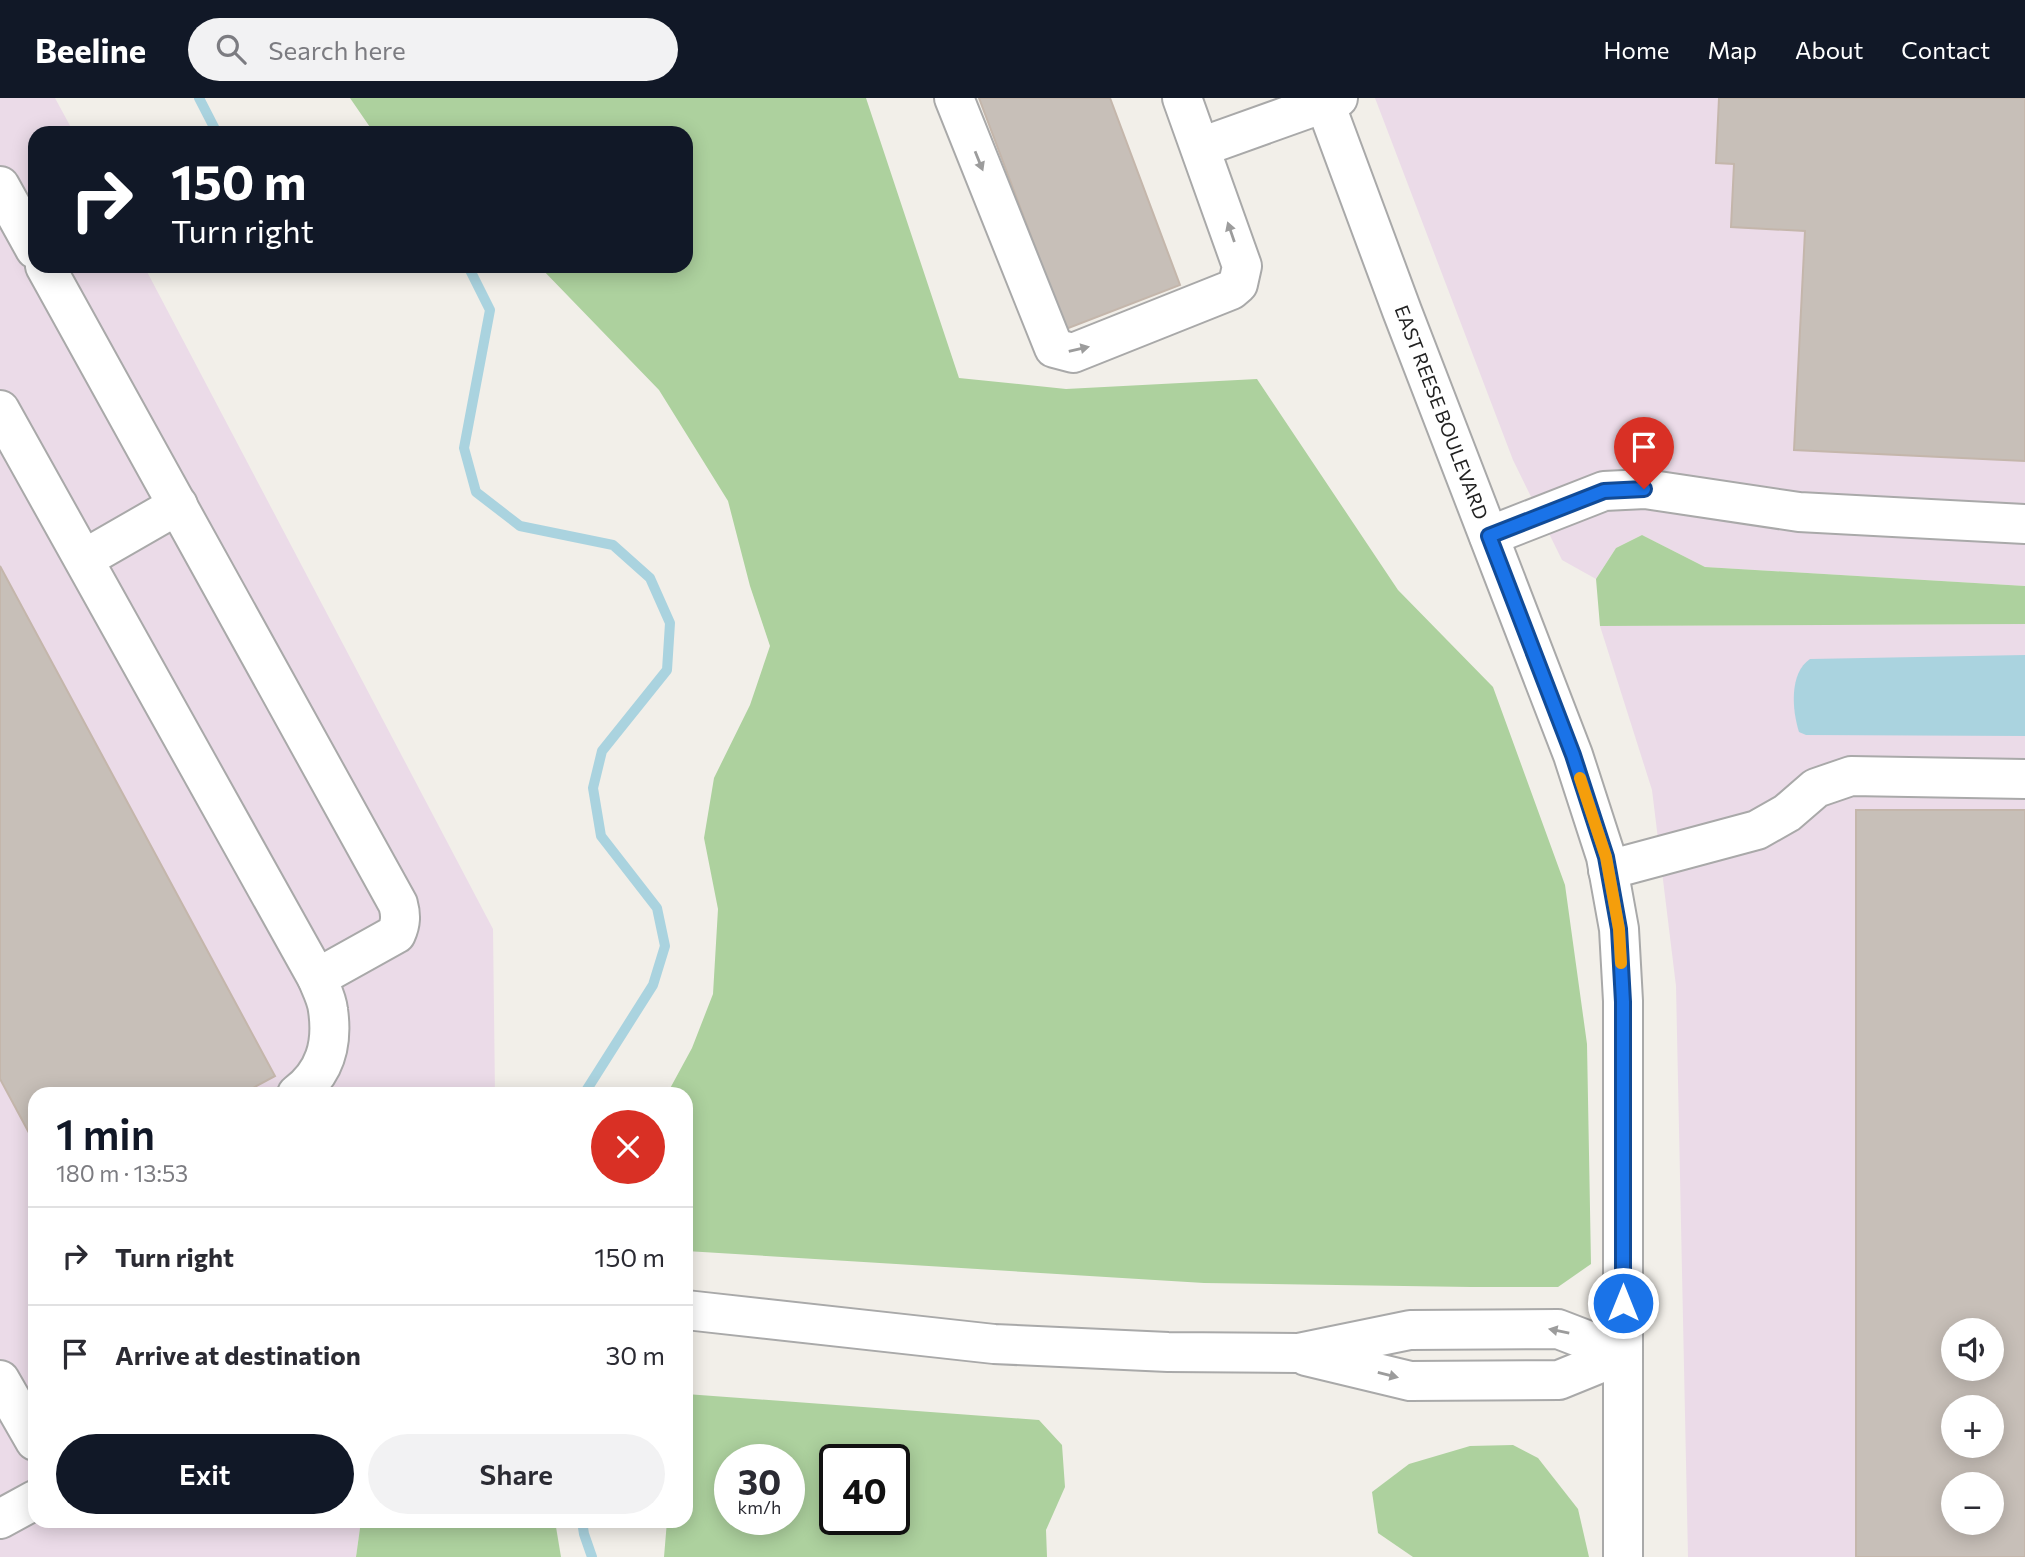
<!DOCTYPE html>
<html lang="en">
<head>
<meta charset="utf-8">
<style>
  :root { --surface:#fff; --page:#f2f2f3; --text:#2b2b33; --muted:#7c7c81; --line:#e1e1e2; --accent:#111827 }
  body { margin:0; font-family:Commissioner,sans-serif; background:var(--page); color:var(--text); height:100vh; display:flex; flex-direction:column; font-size:26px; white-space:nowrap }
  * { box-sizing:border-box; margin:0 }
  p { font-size:23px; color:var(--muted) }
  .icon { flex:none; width:38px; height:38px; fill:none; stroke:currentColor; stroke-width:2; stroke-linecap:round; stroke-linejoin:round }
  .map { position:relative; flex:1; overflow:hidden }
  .side { position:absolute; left:28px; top:989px; width:665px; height:441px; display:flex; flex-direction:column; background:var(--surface); border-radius:21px; box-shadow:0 4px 18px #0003 }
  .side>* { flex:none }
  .banner { position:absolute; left:28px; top:28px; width:665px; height:147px; border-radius:21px; box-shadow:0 4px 18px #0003; background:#111827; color:#fff; overflow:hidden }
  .controls { position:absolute; left:1941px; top:1220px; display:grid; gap:14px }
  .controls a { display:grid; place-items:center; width:63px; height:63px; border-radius:50%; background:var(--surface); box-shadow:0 4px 18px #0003; font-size:35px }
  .speed { position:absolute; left:714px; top:1346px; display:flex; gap:14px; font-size:35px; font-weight:700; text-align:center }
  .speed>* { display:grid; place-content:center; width:91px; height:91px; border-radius:50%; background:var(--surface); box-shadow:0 4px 18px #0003; line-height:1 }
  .speed small { font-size:18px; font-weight:400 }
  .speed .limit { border:4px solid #111; border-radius:10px; background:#fff; color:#111 }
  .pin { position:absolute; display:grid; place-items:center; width:60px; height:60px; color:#fff; margin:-72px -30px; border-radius:50% 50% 50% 0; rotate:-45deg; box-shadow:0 0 7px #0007 }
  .pin .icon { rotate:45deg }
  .me { position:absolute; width:77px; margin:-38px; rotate:0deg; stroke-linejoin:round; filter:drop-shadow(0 0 5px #0008) }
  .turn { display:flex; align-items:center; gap:24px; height:147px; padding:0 28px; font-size:32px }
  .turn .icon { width:91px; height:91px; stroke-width:2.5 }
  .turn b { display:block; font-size:49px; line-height:60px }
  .round { display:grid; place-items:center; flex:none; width:74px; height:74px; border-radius:37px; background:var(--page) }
  .overview { display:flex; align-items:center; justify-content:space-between; height:119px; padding:0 28px }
  h1 { font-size:42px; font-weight:600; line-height:52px; color:var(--accent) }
  .cta { display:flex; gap:14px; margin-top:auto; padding:14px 28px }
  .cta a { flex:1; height:80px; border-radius:42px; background:var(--accent); color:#fff; font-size:28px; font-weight:600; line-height:80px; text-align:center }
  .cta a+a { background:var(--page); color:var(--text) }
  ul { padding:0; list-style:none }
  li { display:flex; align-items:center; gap:21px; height:98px; padding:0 28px; border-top:2px solid var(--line) }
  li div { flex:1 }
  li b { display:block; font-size:26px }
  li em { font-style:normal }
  header { display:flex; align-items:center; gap:42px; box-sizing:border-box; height:98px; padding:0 35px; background:var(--accent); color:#fff }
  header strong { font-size:33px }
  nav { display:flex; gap:38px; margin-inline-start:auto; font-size:24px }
  .search { width:490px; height:63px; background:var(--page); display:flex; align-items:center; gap:18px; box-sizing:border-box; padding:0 24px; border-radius:38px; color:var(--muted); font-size:26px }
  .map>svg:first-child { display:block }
  .industrial { fill:#ebdbe8; fill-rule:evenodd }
  .forest { fill:#add19e; fill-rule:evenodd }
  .water { fill:#aad3df }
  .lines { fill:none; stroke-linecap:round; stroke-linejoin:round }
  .stream { stroke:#aad3df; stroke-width:10 }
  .building { fill:#c7bfb8; stroke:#c4b6ab; stroke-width:2; fill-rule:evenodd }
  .minor-casing { stroke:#a9a9a9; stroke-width:42 }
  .minor { stroke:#fff; stroke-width:38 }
  .oneway { fill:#9c9c9c }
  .route-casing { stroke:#114b97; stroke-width:18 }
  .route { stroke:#1a73e8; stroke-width:12 }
  .slow { stroke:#f59e0b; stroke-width:12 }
  .labels { text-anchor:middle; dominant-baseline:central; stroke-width:6; stroke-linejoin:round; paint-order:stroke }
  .street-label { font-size:19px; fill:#222; stroke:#fff }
</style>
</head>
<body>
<header>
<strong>Beeline</strong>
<div class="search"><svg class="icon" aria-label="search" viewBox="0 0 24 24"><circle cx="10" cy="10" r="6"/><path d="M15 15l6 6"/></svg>Search here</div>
<nav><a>Home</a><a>Map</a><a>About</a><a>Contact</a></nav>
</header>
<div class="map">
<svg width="2025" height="1459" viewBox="0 0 2025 1459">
  <rect width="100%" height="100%" fill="#f2efe9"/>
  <g class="industrial">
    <path d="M0,0h55l19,35h-39v133h109l349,663 2,165h-460v427h326l-5,36h-356z"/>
    <path d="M1375,0h650v488l-320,-19 -63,-32 -26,13 -20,31 -34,-19 -49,-100z"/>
    <path d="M2025,526v933h-337l-12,-571 -24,-196 -52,-164zM1953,1232h39v38h-39zM1953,1309h39v39h-39zM1953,1386h39v38h-39z"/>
  </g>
  <g class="forest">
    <path d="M350,0h516l93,280 107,11 191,-10 141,211 95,97 72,198 22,159 4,220 -33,23h-87l-267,-4 -518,-32v-157h-19l25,-46 21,-54 5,-85 -14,-71 10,-60 36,-73 20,-59 -20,-60 -22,-85 -69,-111 -120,-124h147v-133h-312z"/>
    <path d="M1642,437l63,32 320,19v38l-425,2 -4,-47 20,-31z"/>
    <path d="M686,1296l353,26 23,25 3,42 -19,43 1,27h-383l3,-36h19zM730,1362h59v59h-59zM835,1362h59v59h-59z"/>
    <path d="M1513,1347l25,13 40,51 11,48h-176l-35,-24 -6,-41 37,-28 61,-18z"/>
    <path d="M361,1423h194l6,36h-205z"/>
  </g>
  <path class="water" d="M2025,557v81l-219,-1 -7,-3c-7,-22 -10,-59 11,-73z"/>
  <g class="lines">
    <g class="stream">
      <path d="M199,0l18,35"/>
      <path d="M468,168l22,44 -26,138 12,44 44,34 93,19 37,33 20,45 -3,47 -65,81 -9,37 8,48 56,72 8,38 -12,39 -69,109"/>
      <path d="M582,1423l2,13 8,23"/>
    </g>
  </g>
  <g class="building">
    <path d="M979,0h131l70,187 -114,44z"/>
    <path d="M1719,0h306v363l-231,-11 11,-219 -74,-4 3,-63 -18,-1z"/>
    <path d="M0,468l275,510 -33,18h-207v50l-35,-65z"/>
    <path d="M1856,712h169v747h-169zM1953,1232h39v38h-39zM1953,1309h39v39h-39zM1953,1386h39v38h-39z"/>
  </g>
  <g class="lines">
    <g class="minor-casing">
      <g id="minor">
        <path d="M954,0l100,250 19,5 158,-63 7,-6 4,-18 -60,-168"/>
        <path d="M1323,0l79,213 171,444 33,102 13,72 4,72v556"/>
        <path d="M1201,49l137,-49"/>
        <path d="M0,88l35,63"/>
        <path d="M45,168l353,638c3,11 3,19 -2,30l-79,44c4,10 10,21 11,32 5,34 -3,63 -31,84"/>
        <path d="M0,312l317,568"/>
        <path d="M1489,438l115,-45 41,-2 154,23 226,12"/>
        <path d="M84,461l94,-54"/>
        <path d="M1608,772l149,-40 30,-17 29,-25 35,-12 174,3"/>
        <path d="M686,1212l308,34 174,8 130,1 112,-23 148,-1 65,25"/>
        <path d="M1306,1258l104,25 149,-1 64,-26"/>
        <path d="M0,1282l35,61"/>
        <path d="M0,1421l35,-19"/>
      </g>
    </g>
    <use href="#minor" class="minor"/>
  </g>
  <defs><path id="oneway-solid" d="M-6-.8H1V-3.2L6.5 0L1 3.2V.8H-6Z" transform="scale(1.75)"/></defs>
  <g class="oneway">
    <use href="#oneway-solid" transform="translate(979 63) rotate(68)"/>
    <use href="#oneway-solid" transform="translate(1231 134) rotate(-109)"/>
    <use href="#oneway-solid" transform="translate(1079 251) rotate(-13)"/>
    <use href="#oneway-solid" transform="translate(1559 1233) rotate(-168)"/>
    <use href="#oneway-solid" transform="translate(1388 1277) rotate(14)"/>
  </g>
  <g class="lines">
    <g class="route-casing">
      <path id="route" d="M1623,1205v-301l-4,-73 -13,-72 -33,-102 -84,-219 115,-45 40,-2"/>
    </g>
    <use href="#route" class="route"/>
    <path class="slow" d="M1580,680l26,79 13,72 2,34"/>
  </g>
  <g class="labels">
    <g class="street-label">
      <text transform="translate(1442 314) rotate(69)">EAST REESE BOULEVARD</text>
    </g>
  </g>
</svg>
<div class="controls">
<a><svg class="icon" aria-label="sound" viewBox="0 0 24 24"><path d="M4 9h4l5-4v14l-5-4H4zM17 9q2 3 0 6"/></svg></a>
<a>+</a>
<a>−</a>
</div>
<div class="speed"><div>30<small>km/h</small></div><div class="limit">40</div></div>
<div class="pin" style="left:1644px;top:391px;background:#d93025"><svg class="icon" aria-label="arrive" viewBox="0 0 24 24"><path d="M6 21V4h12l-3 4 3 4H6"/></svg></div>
<svg class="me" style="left:1623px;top:1205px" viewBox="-20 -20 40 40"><circle r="17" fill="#1a73e8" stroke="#fff" stroke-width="3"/><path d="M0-11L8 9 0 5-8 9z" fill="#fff"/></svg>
<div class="banner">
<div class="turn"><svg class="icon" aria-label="right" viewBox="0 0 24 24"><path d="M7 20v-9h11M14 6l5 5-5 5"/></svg><div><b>150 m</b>Turn right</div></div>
</div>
<section class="side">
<div class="overview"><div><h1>1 min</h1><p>180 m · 13:53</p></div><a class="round" style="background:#d93025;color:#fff"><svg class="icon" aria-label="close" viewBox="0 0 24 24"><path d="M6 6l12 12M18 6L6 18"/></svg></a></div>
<ul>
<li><svg class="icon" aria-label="right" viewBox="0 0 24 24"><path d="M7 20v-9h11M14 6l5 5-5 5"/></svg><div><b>Turn right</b></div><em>150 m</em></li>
<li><svg class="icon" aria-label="arrive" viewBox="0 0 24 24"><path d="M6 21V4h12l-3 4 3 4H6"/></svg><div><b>Arrive at destination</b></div><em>30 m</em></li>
</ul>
<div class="cta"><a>Exit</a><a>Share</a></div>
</section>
</div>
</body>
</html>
